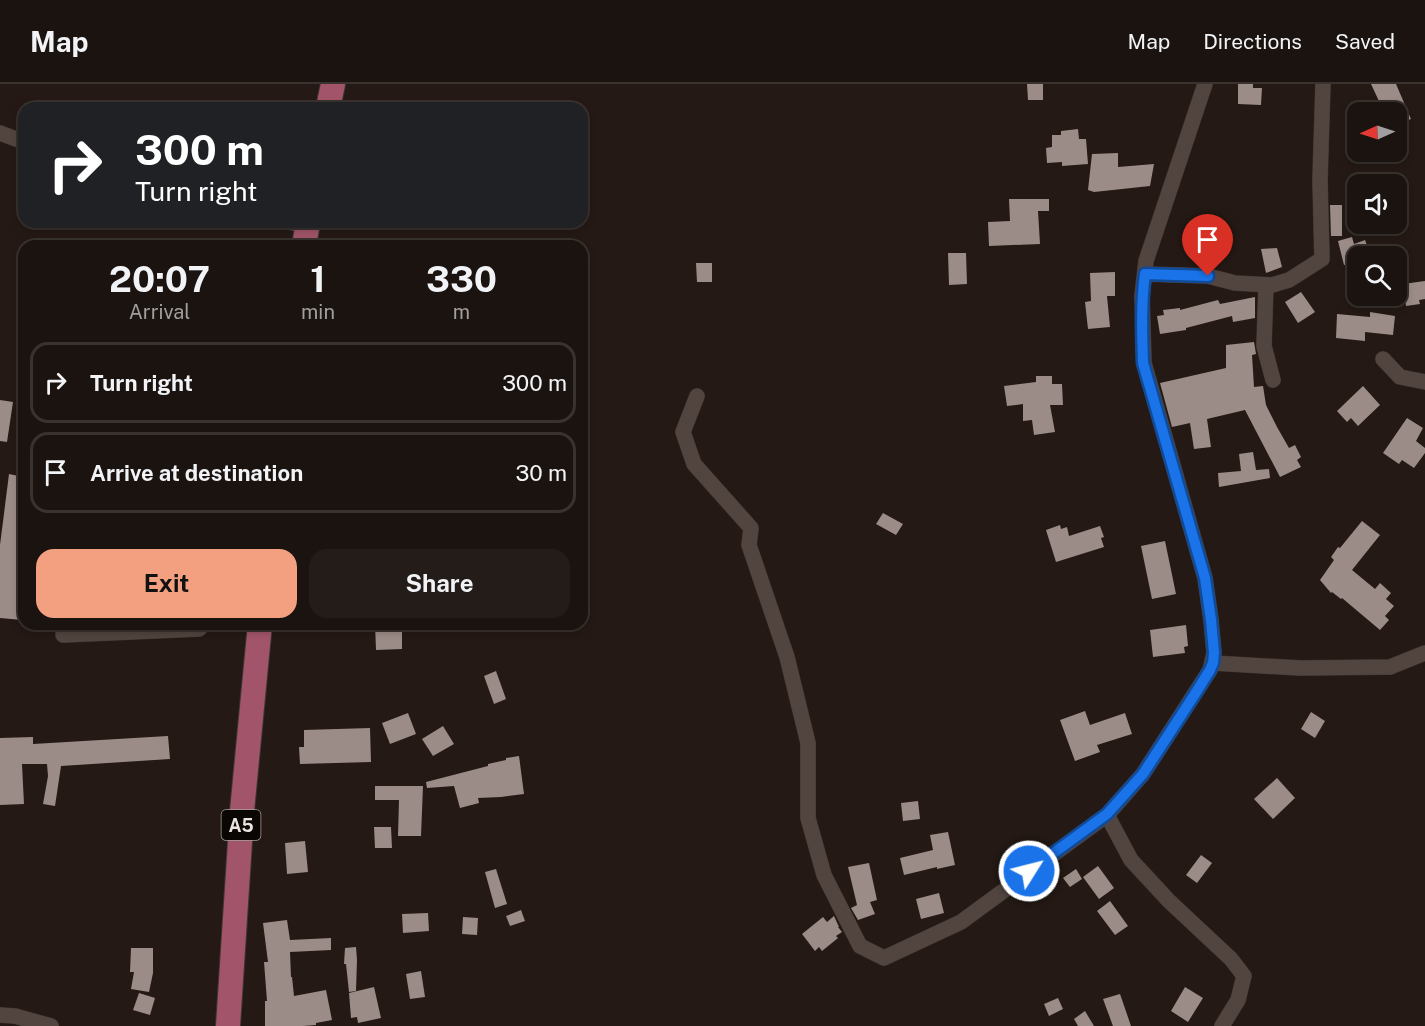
<!DOCTYPE html>
<html lang="en">
<head>
<meta charset="utf-8">
<style>
  :root { --surface:#1b130f; --page:#241c18; --text:#f1f3f6; --muted:#a09e9e; --line:#39322f; --accent:#f2a080 }
  body { margin:0; font-family:"Public Sans",sans-serif; background:var(--page); color:var(--text); height:100vh; display:flex; flex-direction:column; font-size:22px; white-space:nowrap }
  * { box-sizing:border-box; margin:0 }
  p { font-size:20px; color:var(--muted) }
  .icon { flex:none; width:33px; height:33px; fill:none; stroke:currentColor; stroke-width:2; stroke-linecap:round; stroke-linejoin:round }
  .map { position:relative; flex:1; overflow:hidden }
  .sheet { position:absolute; left:18px; top:156px; width:570px; height:390px; display:flex; flex-direction:column; background:var(--surface); border-radius:18px; box-shadow:0 3px 9px #0003,0 0 0 2px var(--line) }
  .sheet>* { flex:none }
  .top-card { position:absolute; left:18px; top:18px; width:570px; height:126px; border-radius:18px; box-shadow:0 3px 9px #0003,0 0 0 2px var(--line); background:#202124; color:#fff; overflow:hidden }
  .needle { width:39px; rotate:267deg }
  .tools { position:absolute; left:1347px; top:18px; display:grid; gap:12px }
  .tools a { display:grid; place-items:center; width:60px; height:60px; border-radius:12px; background:var(--surface); box-shadow:0 3px 9px #0003,0 0 0 2px var(--line); font-size:30px }
  .pin { position:absolute; display:grid; place-items:center; width:51px; height:51px; color:#fff; margin:-62px -26px; border-radius:50% 50% 50% 0; rotate:-45deg; box-shadow:0 0 6px #0007 }
  .pin .icon { rotate:45deg }
  .me { position:absolute; width:66px; margin:-33px; rotate:54deg; stroke-linejoin:round; filter:drop-shadow(0 0 4px #0008) }
  .turn { display:flex; align-items:center; gap:21px; height:126px; padding:0 18px; font-size:27px }
  .turn .icon { width:78px; height:78px; stroke-width:2.5 }
  .turn b { display:block; font-size:42px; line-height:51px }
  .eta { display:flex; justify-content:space-evenly; align-items:center; height:102px; text-align:center }
  .eta b { font-size:36px; font-weight:700; line-height:42px }
  .action { display:flex; gap:12px; margin-top:auto; padding:12px 18px }
  .action a { flex:1; height:69px; border-radius:18px; background:var(--accent); color:#111; font-size:24px; font-weight:700; line-height:69px; text-align:center }
  .action a+a { background:var(--page); color:var(--text) }
  ul { padding:0; list-style:none }
  li { display:flex; align-items:center; gap:18px; height:81px; margin:0 12px 9px; padding:0 6px; border:3px solid var(--line); border-radius:18px }
  li div { flex:1 }
  li b { display:block; font-size:22px }
  li em { font-style:normal }
  header { display:flex; align-items:center; gap:36px; box-sizing:border-box; height:84px; padding:0 30px; background:var(--surface); border-bottom:2px solid var(--line) }
  header strong { font-size:28px }
  nav { display:flex; gap:33px; margin-inline-start:auto; font-size:21px }
  .map>svg:first-child { display:block }
  .building { fill:#9c8c88 }
  .lines { fill:none; stroke-linecap:round; stroke-linejoin:round }
  .street-casing { stroke:#3e3633; stroke-width:16 }
  .primary-casing { stroke:#3e3633; stroke-width:26 }
  .street { stroke:#52453f; stroke-width:15 }
  .primary { stroke:#a2556a; stroke-width:24 }
  .route-casing { stroke:#114b97; stroke-width:15 }
  .route { stroke:#1a73e8; stroke-width:10 }
  .labels { text-anchor:middle; dominant-baseline:central; stroke-width:6; stroke-linejoin:round; paint-order:stroke }
  .shield { fill:#0a0604; stroke:#a8a19d; stroke-width:1.5 }
  .shield-label { font-size:18px; font-weight:bold; fill:#ebe3df }
</style>
</head>
<body>
<header>
<strong>Map</strong>
<nav><a>Map</a><a>Directions</a><a>Saved</a></nav>
</header>
<div class="map">
<svg width="1425" height="942" viewBox="0 0 1425 942">
  <rect width="100%" height="100%" fill="#241914"/>
  <g class="building">
    <path d="M1027,0h16v16h-15z"/>
    <path d="M1238,0h15v4h9l-1,17 -23,-1z"/>
    <path d="M1371,0h25l15,35 -15,6v-13h-12z"/>
    <path d="M1078,45l1,10h7l2,25 -26,2v-4l-15,1 -1,-15 6,-1v-12h9v-4z"/>
    <path d="M1118,69v14l36,-3 -4,22 -56,6 -6,-2 4,-36z"/>
    <path d="M1009,115h40v12h-11l2,33 -51,2 -1,-24 22,-1z"/>
    <path d="M1330,121h12v31h-11z"/>
    <path d="M1352,153l2,7 11,-4 6,16h-13v5l-14,4 -6,-24z"/>
    <path d="M1277,164l5,19 -16,6 -5,-24z"/>
    <path d="M948,169h18l1,31 -18,1z"/>
    <path d="M696,179h16v19h-15z"/>
    <path d="M1115,188v24h-8l3,31 -22,2 -3,-27 6,-1 -1,-28z"/>
    <path d="M1425,197v18l-6,1 1,4 -14,2 -3,-22z"/>
    <path d="M1301,208l14,20 -17,11 -13,-21z"/>
    <path d="M1255,213v21l-22,4 -1,-6 -46,12v2l-26,4 -3,-18 7,-1 -1,-5 17,-2v2l38,-10 2,4z"/>
    <path d="M1370,228l25,4 -2,19 -28,-3v9l-29,-3 1,-24 33,3z"/>
    <path d="M1254,258l2,12 -4,1 2,32 9,-1 3,19 11,22 12,21 6,-3 6,12 -4,3 4,7 -21,10 -35,-67 -38,9 4,28 -17,2 -4,-26 -18,4 -12,-44 66,-15v-23z"/>
    <path d="M1036,292h16v8h10l1,21h-13l5,27 -21,3 -2,-15 -9,1v-17l-16,2 -3,-20 32,-4z"/>
    <path d="M1363,302l17,19 -22,21 -7,-8 -4,4 -10,-11z"/>
    <path d="M0,316l13,2 -6,40 -7,-1z"/>
    <path d="M1407,334l16,10 -7,13 9,7v5l-11,15 -12,-8 -3,4 -16,-11z"/>
    <path d="M1253,368l3,18 13,-1 1,9 -51,9 -1,-14 23,-2 -2,-17z"/>
    <path d="M9,390l15,3v129l-2,14 -22,-2v-73z"/>
    <path d="M883,429l20,11 -7,11 -20,-11z"/>
    <path d="M1362,437l18,14 -28,35 23,19 5,-6 11,10 -5,6 8,7 -9,10 4,4 -9,10 -38,-32 -1,1 -9,-7 -1,1 -11,-13 14,-20 -3,-3 7,-10 2,1z"/>
    <path d="M1060,441l1,4 6,-2 2,9 31,-10 4,11 -3,1 3,9 -48,15 -10,-32z"/>
    <path d="M1165,457l11,53 -24,5 -11,-53z"/>
    <path d="M375,540h27v25l-26,1z"/>
    <path d="M1186,541l2,21 -4,1 1,6 -32,4 -3,-27z"/>
    <path d="M496,587l10,28 -12,5 -10,-28z"/>
    <path d="M1085,627l5,14 35,-12 7,21 -35,11 3,7 -25,9 -15,-41z"/>
    <path d="M1311,628l14,9 -10,17 -14,-9z"/>
    <path d="M408,629l8,21 -26,10 -8,-21z"/>
    <path d="M443,642l11,18 -21,12 -11,-17z"/>
    <path d="M370,644l1,34 -71,2 -1,-17h5v-17z"/>
    <path d="M168,652l2,23 -109,7 -6,40 -12,-2 5,-28 -1,-12h-25l2,40 -24,1v-67l33,-1v7z"/>
    <path d="M519,672l5,38 -23,3 -23,1 1,5 -19,5 -6,-22 -27,2 -1,-6 62,-16v-2l18,-4v-2z"/>
    <path d="M1277,694l18,20 -22,21 -19,-20z"/>
    <path d="M375,702h48l-2,50h-23l1,-36h-24z"/>
    <path d="M918,717l2,18 -17,2 -2,-18z"/>
    <path d="M374,743h17l1,21h-17z"/>
    <path d="M948,748l7,33 -18,4v-2l-33,8 -4,-17 33,-8 -3,-15z"/>
    <path d="M305,757l3,31 -21,2 -2,-31z"/>
    <path d="M1201,771l11,8 -15,20 -11,-8z"/>
    <path d="M869,779l8,37 -7,2 5,12 -17,6 -7,-12 6,-3 -9,-38z"/>
    <path d="M1098,782l16,22 -15,11 -16,-22z"/>
    <path d="M496,785l11,35 -12,4 -10,-36z"/>
    <path d="M1076,785l6,10 -12,8 -7,-9z"/>
    <path d="M939,809l5,20 -23,6 -5,-20z"/>
    <path d="M1110,817l18,25 -13,9 -18,-24z"/>
    <path d="M521,826l4,11 -15,5 -4,-10z"/>
    <path d="M428,829l1,18 -26,2 -1,-19z"/>
    <path d="M834,832l5,11h-1l4,5 -6,4 2,2 -16,13 -3,-4 -4,4 -13,-17 21,-17 4,5z"/>
    <path d="M463,833l15,1 -1,17 -15,-1z"/>
    <path d="M287,836l3,20 41,-2v12l-41,2 1,25h1l2,19 32,-6 6,30 -16,3v2l-13,1h-38v-25h2l-3,-39h4l-5,-39z"/>
    <path d="M356,863l1,13 -1,31 -7,1 -3,-28h-2l1,-16z"/>
    <path d="M131,864h22v25l-4,19 -18,-3 3,-17h-4z"/>
    <path d="M421,887l4,26 -15,2 -4,-25z"/>
    <path d="M374,903l7,31 -23,5 -1,-6 -6,1 -2,-25z"/>
    <path d="M1185,903l18,11 -15,24 -17,-11z"/>
    <path d="M139,909l16,5 -5,17 -17,-5z"/>
    <path d="M1120,910l11,32h-18l-10,-27z"/>
    <path d="M1058,914l5,11 -14,7 -5,-12z"/>
    <path d="M1085,927l9,15h-16l-4,-7z"/>
  </g>
  <g class="lines">
    <g class="street-casing">
      <g id="street">
        <path d="M0,49l24,9"/>
        <path d="M288,138l19,4"/>
        <path d="M1145,190l63,2 27,7 37,2 17,-5 33,-21 -2,-79 3,-96"/>
        <path d="M1266,201l-2,61 9,34"/>
        <path d="M1383,275l17,18 25,5"/>
        <path d="M697,312l-14,36 11,32 57,64 -2,17 38,112 21,86v75l16,57 36,71 24,12 77,-36 146,-107 36,-41 67,-104 4,-17 -3,-33 -6,-42 -61,-215 -2,-67 4,-35 59,-177"/>
        <path d="M64,540l-1,11 136,-6 5,-5"/>
        <path d="M1213,579l87,5 90,-1 35,-14"/>
        <path d="M1107,731l24,45 38,41 62,58 13,17 -6,24 -16,26"/>
        <path d="M0,931l15,1 36,10"/>
      </g>
    </g>
    <g class="primary-casing">
      <g id="primary">
        <path d="M328,24l5,-24"/>
        <path d="M304,162l4,-24"/>
        <path d="M228,942l14,-215 18,-187"/>
      </g>
    </g>
    <use href="#street" class="street"/>
    <use href="#primary" class="primary"/>
  </g>
  <g class="lines">
    <g class="route-casing">
      <path id="route" d="M1029,787l78,-57 36,-40 52,-80 15,-24 3,-7 1,-10 -3,-33 -6,-42 -62,-215c-1,-30 -2,-60 2,-89l63,2"/>
    </g>
    <use href="#route" class="route"/>
  </g>
  <g class="labels">
    <rect class="shield" x="221.5" y="726" width="39" height="30" rx="4.5"/>
    <g class="shield-label">
      <text x="241" y="741">A5</text>
    </g>
  </g>
</svg>
<div class="tools">
<a><svg class="needle" viewBox="-14 -14 28 28"><path d="M0-13l5 13h-10z" fill="#e53935"/><path d="M0 13l5-13h-10z" fill="#a09e9e"/></svg></a>
<a><svg class="icon" aria-label="sound" viewBox="0 0 24 24"><path d="M4 9h4l5-4v14l-5-4H4zM17 9q2 3 0 6"/></svg></a>
<a><svg class="icon" aria-label="search" viewBox="0 0 24 24"><circle cx="10" cy="10" r="6"/><path d="M15 15l6 6"/></svg></a>
</div>
<div class="pin" style="left:1208px;top:192px;background:#d93025"><svg class="icon" aria-label="arrive" viewBox="0 0 24 24"><path d="M6 21V4h12l-3 4 3 4H6"/></svg></div>
<svg class="me" style="left:1029px;top:787px" viewBox="-20 -20 40 40"><circle r="17" fill="#1a73e8" stroke="#fff" stroke-width="3"/><path d="M0-11L8 9 0 5-8 9z" fill="#fff"/></svg>
<div class="top-card">
<div class="turn"><svg class="icon" aria-label="right" viewBox="0 0 24 24"><path d="M7 20v-9h11M14 6l5 5-5 5"/></svg><div><b>300 m</b>Turn right</div></div>
</div>
<section class="sheet">
<div class="eta">
<div><b>20:07</b><p>Arrival</p></div>
<div><b>1</b><p>min</p></div>
<div><b>330</b><p>m</p></div>
</div>
<ul>
<li><svg class="icon" aria-label="right" viewBox="0 0 24 24"><path d="M7 20v-9h11M14 6l5 5-5 5"/></svg><div><b>Turn right</b></div><em>300 m</em></li>
<li><svg class="icon" aria-label="arrive" viewBox="0 0 24 24"><path d="M6 21V4h12l-3 4 3 4H6"/></svg><div><b>Arrive at destination</b></div><em>30 m</em></li>
</ul>
<div class="action"><a>Exit</a><a>Share</a></div>
</section>
</div>
</body>
</html>
